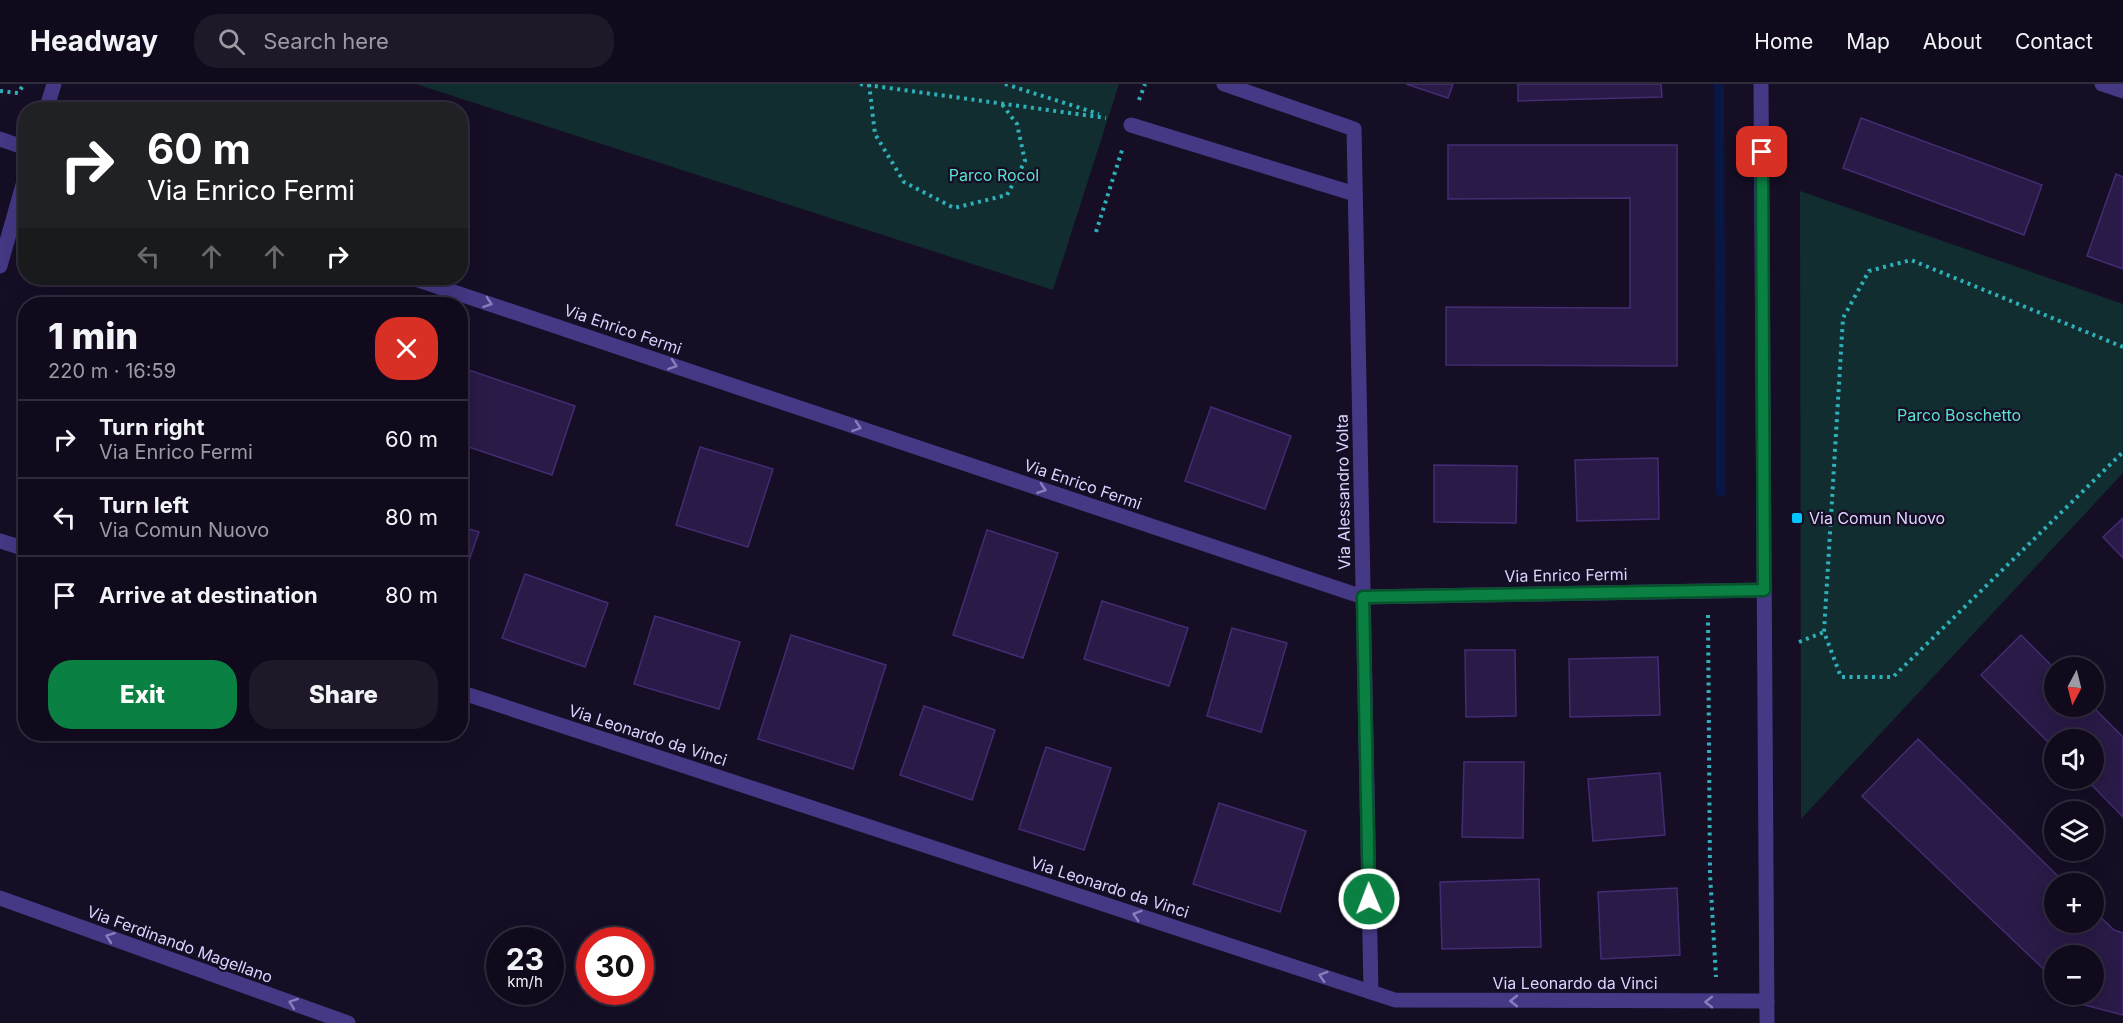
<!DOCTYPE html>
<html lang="en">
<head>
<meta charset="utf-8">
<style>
  :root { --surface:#100a1c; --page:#1e1829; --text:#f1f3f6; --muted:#9c9aa3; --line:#302b3b; --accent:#0b8043 }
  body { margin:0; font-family:Inter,sans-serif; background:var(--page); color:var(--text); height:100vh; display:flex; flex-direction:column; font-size:22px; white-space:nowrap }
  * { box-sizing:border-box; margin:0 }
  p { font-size:20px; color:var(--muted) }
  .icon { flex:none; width:33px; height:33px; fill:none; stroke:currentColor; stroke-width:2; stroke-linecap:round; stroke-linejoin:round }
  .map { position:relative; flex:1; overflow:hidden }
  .details { position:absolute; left:18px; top:213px; width:450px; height:444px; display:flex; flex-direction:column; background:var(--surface); border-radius:24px; box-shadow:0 6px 24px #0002,0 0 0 2px var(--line) }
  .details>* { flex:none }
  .banner { position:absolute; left:18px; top:18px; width:450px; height:183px; border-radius:24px; box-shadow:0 6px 24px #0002,0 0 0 2px var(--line); background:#202124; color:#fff; overflow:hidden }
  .needle { width:39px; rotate:187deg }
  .buttons { position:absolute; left:2044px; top:573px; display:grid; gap:12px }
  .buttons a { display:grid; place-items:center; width:60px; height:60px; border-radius:50%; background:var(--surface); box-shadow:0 6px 24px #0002,0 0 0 2px var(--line); font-size:30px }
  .speed { position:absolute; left:486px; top:843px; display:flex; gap:12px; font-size:30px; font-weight:700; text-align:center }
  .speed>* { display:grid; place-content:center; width:78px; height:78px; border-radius:50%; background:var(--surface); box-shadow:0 6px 24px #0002,0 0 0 2px var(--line); line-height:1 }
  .speed small { font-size:15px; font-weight:400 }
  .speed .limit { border:9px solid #d22; background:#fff; color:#111 }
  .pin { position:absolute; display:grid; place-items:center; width:51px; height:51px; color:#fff; margin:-26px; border-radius:12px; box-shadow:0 3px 9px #0006 }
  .me { position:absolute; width:66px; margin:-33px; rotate:359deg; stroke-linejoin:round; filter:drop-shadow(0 0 4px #0008) }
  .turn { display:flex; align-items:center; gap:21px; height:126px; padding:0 30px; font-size:27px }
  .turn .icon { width:78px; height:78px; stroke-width:2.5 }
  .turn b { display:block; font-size:42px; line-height:51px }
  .lanes { display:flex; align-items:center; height:57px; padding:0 30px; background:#0003; justify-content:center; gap:30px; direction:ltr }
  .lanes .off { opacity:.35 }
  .round { display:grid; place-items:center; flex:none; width:63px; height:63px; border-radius:24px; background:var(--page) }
  .headline { display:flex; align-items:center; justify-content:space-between; height:102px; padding:0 30px }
  h1 { font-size:36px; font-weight:800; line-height:45px }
  .button { display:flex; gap:12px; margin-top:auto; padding:12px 30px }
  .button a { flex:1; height:69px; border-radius:24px; background:var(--accent); color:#fff; font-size:24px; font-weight:800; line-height:69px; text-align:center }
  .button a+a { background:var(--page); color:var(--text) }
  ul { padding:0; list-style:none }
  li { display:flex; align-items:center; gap:18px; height:78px; padding:0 30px; border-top:2px solid var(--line) }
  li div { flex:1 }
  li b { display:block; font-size:22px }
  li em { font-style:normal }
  header { display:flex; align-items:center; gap:36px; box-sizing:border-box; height:84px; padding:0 30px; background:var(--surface); border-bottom:2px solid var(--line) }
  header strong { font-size:28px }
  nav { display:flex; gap:33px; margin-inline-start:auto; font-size:21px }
  .search { width:420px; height:54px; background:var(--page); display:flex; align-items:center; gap:15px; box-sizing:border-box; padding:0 21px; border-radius:24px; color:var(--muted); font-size:22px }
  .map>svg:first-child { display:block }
  .green { fill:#112d2f }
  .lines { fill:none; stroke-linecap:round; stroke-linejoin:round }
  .stream { stroke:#091744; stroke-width:10 }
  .building { fill:#291a47; stroke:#432c73; stroke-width:1.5 }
  .path { stroke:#2db0b9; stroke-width:4; stroke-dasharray:3 4.5; stroke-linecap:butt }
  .street { stroke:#453885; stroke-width:15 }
  .oneway { stroke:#897ebc }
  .route-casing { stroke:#07532c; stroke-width:15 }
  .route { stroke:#0b8043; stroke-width:10 }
  .poi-dot { fill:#00c5fe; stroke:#150e25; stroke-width:2 }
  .labels { text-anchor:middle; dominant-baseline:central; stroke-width:4.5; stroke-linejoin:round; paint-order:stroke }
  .park-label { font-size:16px; fill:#5ce2d1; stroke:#150e25 }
  .street-label { font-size:16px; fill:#ddd3ff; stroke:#150e25 }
  .poi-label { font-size:16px; fill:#ddd3ff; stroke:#150e25; text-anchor:start }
</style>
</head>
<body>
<header>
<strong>Headway</strong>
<div class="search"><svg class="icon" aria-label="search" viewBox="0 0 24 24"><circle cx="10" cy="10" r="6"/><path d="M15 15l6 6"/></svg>Search here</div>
<nav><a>Home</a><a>Map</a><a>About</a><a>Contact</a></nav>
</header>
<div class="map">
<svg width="2123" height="939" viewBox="0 0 2123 939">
  <rect width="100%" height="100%" fill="#150e25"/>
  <g class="green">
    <path d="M416,0h703l-66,206z"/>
    <path d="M1800,107l323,113v169l-322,346z"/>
  </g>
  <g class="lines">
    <path class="stream" d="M1719,0l2,408"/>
  </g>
  <g class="building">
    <path d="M1406,0h47l-5,14z"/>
    <path d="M1518,0h143l1,13 -144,4z"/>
    <path d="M1861,34l181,67 -18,50 -181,-67z"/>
    <path d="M1448,61h229v221l-231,-1v-58l184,1v-110l-182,1z"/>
    <path d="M2116,90l7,3v92l-36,-13z"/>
    <path d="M460,283l115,39 -23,69 -92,-31z"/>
    <path d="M1211,323l80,29 -26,73 -80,-28z"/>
    <path d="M700,363l73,22 -25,78 -72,-22z"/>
    <path d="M1658,374l1,61 -82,2 -2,-61z"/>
    <path d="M1434,381l83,1 -1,57 -82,-1z"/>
    <path d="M2123,434v40l-20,-21z"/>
    <path d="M460,442l19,6 -19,54z"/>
    <path d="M987,446l71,23 -35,105 -70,-23z"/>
    <path d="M525,490l83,29 -23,64 -83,-29z"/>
    <path d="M1102,517l86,27 -19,58 -85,-27z"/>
    <path d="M655,532l85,26 -21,67 -85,-25z"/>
    <path d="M1232,544l55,15 -26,89 -54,-16z"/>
    <path d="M791,551l95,30 -33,104 -95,-30z"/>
    <path d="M2021,551l34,34v37h37l31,31v80l-38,-39h9v-38h-39v9l-74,-74z"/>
    <path d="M1465,566h50l1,66 -50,1z"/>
    <path d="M1658,573l2,58 -90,2 -1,-58z"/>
    <path d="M924,622l71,24 -23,70 -72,-25z"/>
    <path d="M1918,655l148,145h-11v38h39v-11l20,19 9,3v82l-42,-11 -10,-10h23v-38h-39v24l-193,-184z"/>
    <path d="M1046,663l65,21 -27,82 -65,-21z"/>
    <path d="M1464,678h60l-1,76 -61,-1z"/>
    <path d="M1660,689l5,62 -72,6 -5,-62z"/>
    <path d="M1219,719l87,28 -26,81 -87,-28z"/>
    <path d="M1539,795l2,68 -99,2 -2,-67z"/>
    <path d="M1677,804l3,67 -79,4 -3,-67z"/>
  </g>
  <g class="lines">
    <g class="path">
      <path d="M860,0l246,34"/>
      <path d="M869,0l6,50 29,48 50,26 53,-13 18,-34 -8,-37 -16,-21"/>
      <path d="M1005,0l94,30"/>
      <path d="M0,7l18,2 6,-9"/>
      <path d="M1139,16l6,-16"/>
      <path d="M1096,148l27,-85"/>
      <path d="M2123,263l-212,-87 -42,11 -26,47 -19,314 17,45h52l230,-225"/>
      <path d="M1708,531l2,259 6,103"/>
      <path d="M1799,558l25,-10"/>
    </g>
    <g class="street">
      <path d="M1224,0l130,45 17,863"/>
      <path d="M1761,0l6,939"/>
      <path d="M2102,0l21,7"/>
      <path d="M46,26l8,-26"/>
      <path d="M1131,41l224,69"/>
      <path d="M0,55l26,9"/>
      <path d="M0,182l26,-92"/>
      <path d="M412,194l951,319 401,-7"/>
      <path d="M0,457l26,8"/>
      <path d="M460,608l935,308 372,1"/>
      <path d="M0,814l348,125"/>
    </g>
  </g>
  <defs><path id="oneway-chevron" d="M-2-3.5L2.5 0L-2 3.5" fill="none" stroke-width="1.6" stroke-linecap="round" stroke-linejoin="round" transform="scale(1.5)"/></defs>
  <g class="oneway">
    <use href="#oneway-chevron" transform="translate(488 219) rotate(19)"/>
    <use href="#oneway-chevron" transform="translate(673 281) rotate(19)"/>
    <use href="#oneway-chevron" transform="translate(857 343) rotate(19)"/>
    <use href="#oneway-chevron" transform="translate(1042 405) rotate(19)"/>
    <use href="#oneway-chevron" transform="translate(1137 831) rotate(-162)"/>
    <use href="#oneway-chevron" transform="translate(110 853) rotate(-160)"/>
    <use href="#oneway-chevron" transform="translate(1323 892) rotate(-162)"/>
    <use href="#oneway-chevron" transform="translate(1514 917) rotate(-180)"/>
    <use href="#oneway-chevron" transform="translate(1709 918) rotate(-180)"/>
    <use href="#oneway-chevron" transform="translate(293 919) rotate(-160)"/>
  </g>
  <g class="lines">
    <g class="route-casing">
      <path id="route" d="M1369,815l-6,-302 401,-7 -2,-438"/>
    </g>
    <use href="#route" class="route"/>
  </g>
  <rect class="poi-dot" x="1791" y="428" width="12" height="12" rx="3"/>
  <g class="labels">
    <g class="park-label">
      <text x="994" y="91">Parco Rocol</text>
      <text x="1959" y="331">Parco Boschetto</text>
    </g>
    <g class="street-label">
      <text transform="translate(623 245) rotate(19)">Via Enrico Fermi</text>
      <text transform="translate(1083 400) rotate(19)">Via Enrico Fermi</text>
      <text transform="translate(1343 408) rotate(-91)">Via Alessandro Volta</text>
      <text transform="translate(1566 491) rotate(-1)">Via Enrico Fermi</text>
      <text transform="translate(648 651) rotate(18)">Via Leonardo da Vinci</text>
      <text transform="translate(1110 803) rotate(18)">Via Leonardo da Vinci</text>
      <text transform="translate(180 860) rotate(20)">Via Ferdinando Magellano</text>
      <text x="1575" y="899">Via Leonardo da Vinci</text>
    </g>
    <g class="poi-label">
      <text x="1809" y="434">Via Comun Nuovo</text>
    </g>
  </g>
</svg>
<div class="buttons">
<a><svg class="needle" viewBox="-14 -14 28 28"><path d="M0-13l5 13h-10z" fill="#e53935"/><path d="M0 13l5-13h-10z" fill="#9c9aa3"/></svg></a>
<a><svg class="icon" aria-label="sound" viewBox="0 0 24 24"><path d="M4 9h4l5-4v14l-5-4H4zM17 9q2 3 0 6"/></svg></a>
<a><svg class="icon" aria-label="layers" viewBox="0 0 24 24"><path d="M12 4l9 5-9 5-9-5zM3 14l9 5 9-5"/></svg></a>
<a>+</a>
<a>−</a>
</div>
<div class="speed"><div>23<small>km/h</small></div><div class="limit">30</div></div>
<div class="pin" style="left:1762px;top:68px;background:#d93025"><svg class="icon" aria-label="arrive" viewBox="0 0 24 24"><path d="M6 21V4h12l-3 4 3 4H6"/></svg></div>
<svg class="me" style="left:1369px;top:815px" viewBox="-20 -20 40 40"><circle r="17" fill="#0b8043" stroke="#fff" stroke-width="3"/><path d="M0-11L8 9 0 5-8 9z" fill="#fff"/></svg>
<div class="banner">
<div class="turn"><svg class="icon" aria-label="right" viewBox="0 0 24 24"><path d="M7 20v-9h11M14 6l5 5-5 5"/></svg><div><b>60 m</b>Via Enrico Fermi</div></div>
<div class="lanes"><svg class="icon off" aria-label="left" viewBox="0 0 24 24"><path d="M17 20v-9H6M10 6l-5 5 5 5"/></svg><svg class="icon off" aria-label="ahead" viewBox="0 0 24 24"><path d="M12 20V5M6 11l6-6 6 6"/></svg><svg class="icon off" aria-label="ahead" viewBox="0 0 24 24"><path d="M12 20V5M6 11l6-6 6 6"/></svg><svg class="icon" aria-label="right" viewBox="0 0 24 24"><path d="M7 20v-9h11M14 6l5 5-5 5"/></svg></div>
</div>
<section class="details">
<div class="headline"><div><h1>1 min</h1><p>220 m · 16:59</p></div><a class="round" style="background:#d93025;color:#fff"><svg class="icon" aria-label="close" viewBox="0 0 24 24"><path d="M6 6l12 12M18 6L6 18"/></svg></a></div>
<ul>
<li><svg class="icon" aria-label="right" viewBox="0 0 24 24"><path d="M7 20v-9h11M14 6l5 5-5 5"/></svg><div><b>Turn right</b><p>Via Enrico Fermi</p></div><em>60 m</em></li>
<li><svg class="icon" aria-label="left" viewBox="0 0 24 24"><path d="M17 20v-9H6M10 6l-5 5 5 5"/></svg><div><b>Turn left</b><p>Via Comun Nuovo</p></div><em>80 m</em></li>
<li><svg class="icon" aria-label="arrive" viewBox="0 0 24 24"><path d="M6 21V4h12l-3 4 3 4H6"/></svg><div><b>Arrive at destination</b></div><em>80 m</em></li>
</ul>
<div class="button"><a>Exit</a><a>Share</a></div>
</section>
</div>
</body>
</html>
